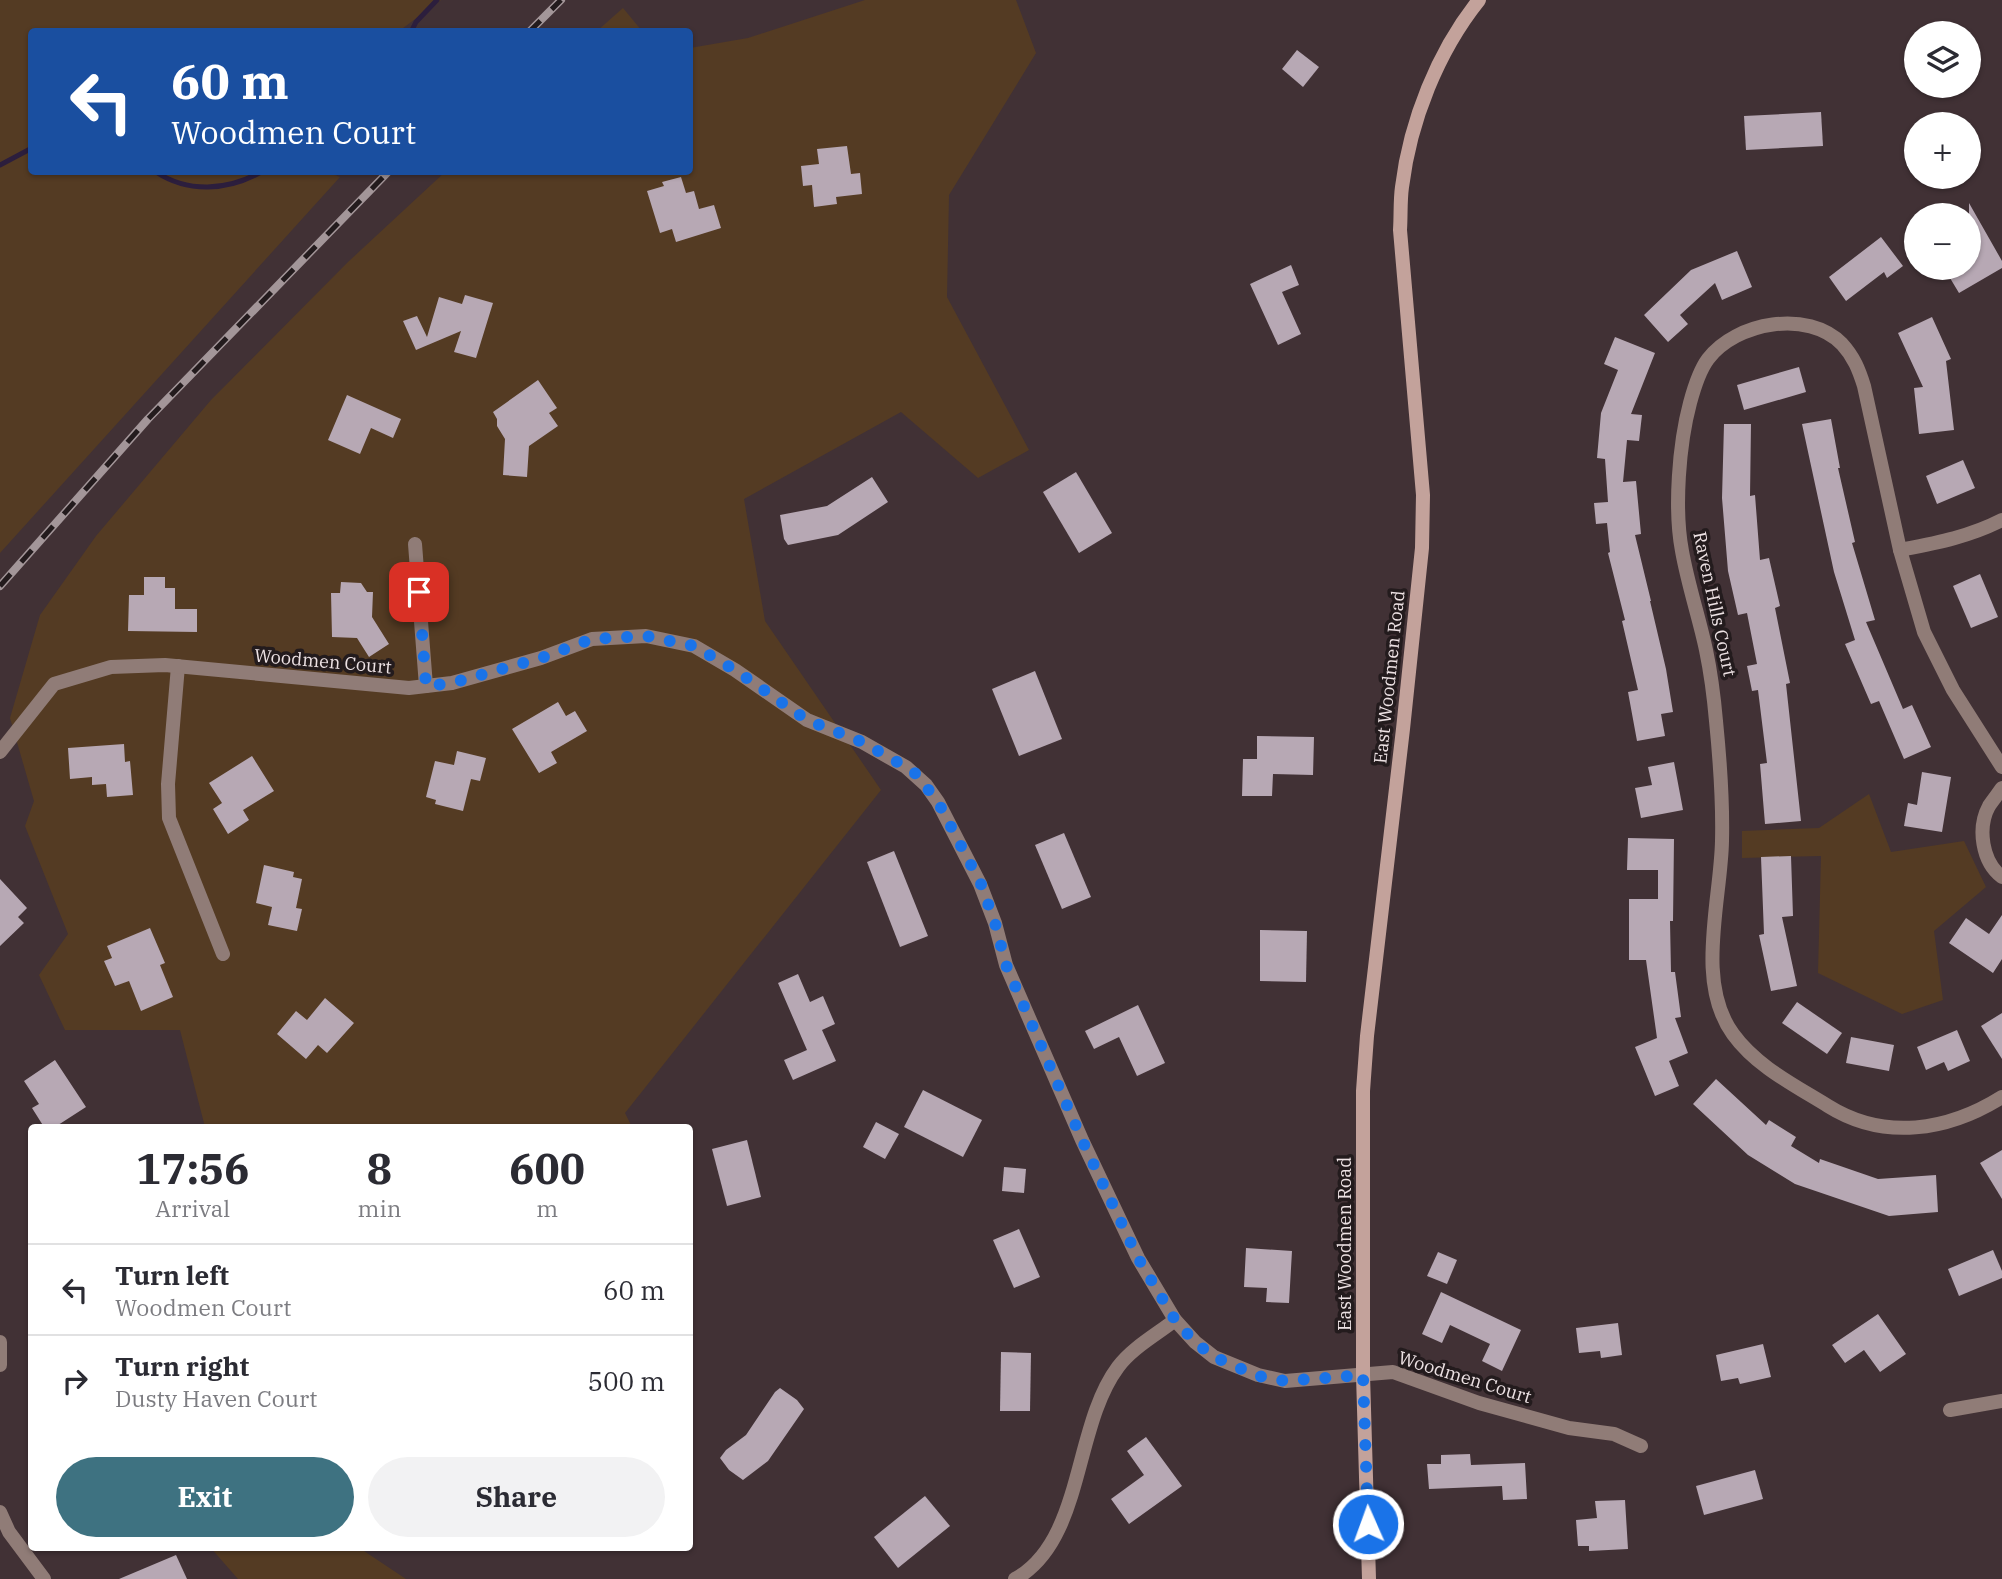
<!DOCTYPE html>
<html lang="en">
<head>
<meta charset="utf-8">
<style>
  :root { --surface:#fff; --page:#f2f2f3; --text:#2b2b33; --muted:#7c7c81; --line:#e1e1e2; --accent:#3e7281 }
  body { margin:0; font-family:"IBM Plex Serif",serif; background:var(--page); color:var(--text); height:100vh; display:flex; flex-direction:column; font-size:26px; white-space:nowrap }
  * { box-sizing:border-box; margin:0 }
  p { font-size:23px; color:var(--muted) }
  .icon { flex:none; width:38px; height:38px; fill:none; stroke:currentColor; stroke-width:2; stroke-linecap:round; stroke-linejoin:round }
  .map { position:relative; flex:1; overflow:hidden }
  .side { position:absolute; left:28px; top:1124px; width:665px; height:427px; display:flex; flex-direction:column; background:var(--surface); border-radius:7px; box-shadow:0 2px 5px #0004 }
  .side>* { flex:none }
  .banner { position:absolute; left:28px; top:28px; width:665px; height:147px; border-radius:7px; box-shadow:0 2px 5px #0004; background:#1a4fa0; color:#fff; overflow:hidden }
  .tools { position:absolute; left:1904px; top:21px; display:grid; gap:14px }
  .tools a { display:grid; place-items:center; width:77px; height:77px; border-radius:50%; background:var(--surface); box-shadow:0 2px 5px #0004; font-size:35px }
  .pin { position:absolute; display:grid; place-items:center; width:60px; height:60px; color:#fff; margin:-30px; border-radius:14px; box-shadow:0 4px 10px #0006 }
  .me { position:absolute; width:77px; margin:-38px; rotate:358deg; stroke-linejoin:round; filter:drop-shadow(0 0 5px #0008) }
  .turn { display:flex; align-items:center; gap:24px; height:147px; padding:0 28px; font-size:32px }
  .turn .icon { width:91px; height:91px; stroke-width:2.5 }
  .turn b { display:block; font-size:49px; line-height:60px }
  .eta { display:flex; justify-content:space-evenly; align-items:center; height:119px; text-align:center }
  .eta b { font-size:42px; font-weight:700; line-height:49px }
  .cta { display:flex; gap:14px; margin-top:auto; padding:14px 28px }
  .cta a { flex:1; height:80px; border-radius:42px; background:var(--accent); color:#fff; font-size:28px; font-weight:700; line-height:80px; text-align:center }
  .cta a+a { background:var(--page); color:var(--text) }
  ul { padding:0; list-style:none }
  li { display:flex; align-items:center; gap:21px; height:91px; padding:0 28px; border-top:2px solid var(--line) }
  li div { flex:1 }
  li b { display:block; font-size:26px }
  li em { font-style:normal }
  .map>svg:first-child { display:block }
  .green { fill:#543b23 }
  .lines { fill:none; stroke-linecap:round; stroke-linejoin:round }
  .stream { stroke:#2c1e3d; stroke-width:5 }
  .building { fill:#b7a8b4 }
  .minor { stroke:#907c77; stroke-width:14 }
  .secondary { stroke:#c3a29b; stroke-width:14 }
  .rail-casing { stroke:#a39699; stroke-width:8 }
  .rail { stroke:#231b1d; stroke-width:5; stroke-dasharray:16; stroke-linecap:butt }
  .route { stroke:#1a73e8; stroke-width:12; stroke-dasharray:0 21.6 }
  .labels { text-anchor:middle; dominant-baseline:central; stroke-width:7; stroke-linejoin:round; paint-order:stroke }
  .street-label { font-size:18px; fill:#ede2e4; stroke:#231b1d }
</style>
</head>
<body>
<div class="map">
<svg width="2002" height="1579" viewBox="0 0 2002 1579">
  <rect width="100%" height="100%" fill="#413135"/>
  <g class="green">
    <path d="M0,0h441l-42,31 -367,1v140h295l13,5 -340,376z"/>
    <path d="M865,0h151l20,53 -87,142 -2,102 82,153 -51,28 -77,-66 -157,87 21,122 116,169 -256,323 7,14h-427l-25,-97h-115l-26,-55 29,-41 -43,-108 9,-25 -24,-83 30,-103 56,-79 115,-136 137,-138 97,-90h245v-124l58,-10z"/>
    <path d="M623,8l19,23h-45z"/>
    <path d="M1869,794l22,58 73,-11 22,46 -52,44 9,69 -41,14 -84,-41 3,-117 -79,2v-27l77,-3z"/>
    <path d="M210,1547h148l48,32h-168z"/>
  </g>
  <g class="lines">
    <g class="stream">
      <path d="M411,32l5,-10 21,-22"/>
      <path d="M0,165l32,-17"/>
      <path d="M156,172c32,21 71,19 105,0"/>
    </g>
  </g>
  <g class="building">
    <path d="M1297,50l22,17 -16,20 -21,-18z"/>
    <path d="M1821,112l2,34 -77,4 -2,-34z"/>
    <path d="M847,146l4,28 9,-1 2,21 -26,3 1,7 -23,3 -2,-22 -9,1 -2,-20 18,-2 -2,-15z"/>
    <path d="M681,177l5,16 8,-2 5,18 15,-4 7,23 -45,14 -4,-13 -12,4 -13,-42 17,-5 -2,-4z"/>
    <path d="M1969,203l33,58v7l-43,25 -12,-20 9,-5h13z"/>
    <path d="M1881,237l22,29 -16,12 -3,-6 -38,29 -17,-24z"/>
    <path d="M1737,251l15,36 -30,13 -7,-17 -35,32 8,9 -20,18 -24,-27 47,-45z"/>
    <path d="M1291,265l8,20 -17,7 19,42 -23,11 -28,-61z"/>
    <path d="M465,295l28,8 -17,55 -22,-6 7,-21 -45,19 -13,-29 14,-5 10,21 12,-40 23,7z"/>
    <path d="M1932,317l19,42 -5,2 8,69 -35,4 -5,-46 9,-1 -25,-54z"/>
    <path d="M1615,337l40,16 -24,61 11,1 -3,26 -12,-1 -4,42 13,-1 5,53 -6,1 16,66h-1l16,68 7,43 -12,2 4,22 -28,5 -9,-49 10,-2 -16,-69 3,-1 -17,-67 2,-1 -3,-29 -11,1 -2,-21 14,-1 -3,-43 -8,-1 4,-45 17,-43 -14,-6z"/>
    <path d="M1799,367l7,25 -62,18 -7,-25z"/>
    <path d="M538,380l19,28 -8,5 9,13 -29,20 -2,31 -24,-2 2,-36 -8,-13v-7l-4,-7z"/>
    <path d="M347,395l54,24 -8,19 -22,-10 -11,26 -32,-14z"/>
    <path d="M1831,419l9,49h-2l17,74 -3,1 23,77 -9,2 37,87 9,-4 19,42 -27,12 -25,-58 -8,3 -26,-60 10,-4 -21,-68 -32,-148z"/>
    <path d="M1724,424h27l-1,72 5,-1 5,65 9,-2 11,48 -5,2 15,75 -4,1 15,137 -36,3 -5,-60 7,-1 -9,-73 -6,1 -5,-25 10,-2 -10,-51 -9,2 -10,-44 -6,-73z"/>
    <path d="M1963,460l12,28 -38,16 -11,-28z"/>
    <path d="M1076,472l36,61 -33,20 -36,-61z"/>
    <path d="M872,477l16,25 -50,33 -50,10 -4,-6 -4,-24 47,-9z"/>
    <path d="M1980,574l18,43 -27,11 -18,-42z"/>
    <path d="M144,577h21v11h10v21h22v23l-69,-1 1,-36h15z"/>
    <path d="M341,582l20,1 6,9h6l-1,25 17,27 -20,13 -12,-19 -25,-1 -1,-44h9z"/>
    <path d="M1035,671l27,68 -43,17 -27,-67z"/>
    <path d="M558,702l8,14 9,-5 12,20 -36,21 6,11 -18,10 -27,-44z"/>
    <path d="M1257,736l57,1 -1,38 -40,-1 -1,22h-30l1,-37h14z"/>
    <path d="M124,744l1,18 5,-1 3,34 -26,2 -1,-13 -14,1v-8l-22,2 -2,-31z"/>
    <path d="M457,751l29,7 -6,23 -9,-2 -8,32 -28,-7 1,-4 -10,-3 9,-36 19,4z"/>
    <path d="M252,756l22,35 -31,19 6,10 -21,14 -15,-25 9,-6 -13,-20z"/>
    <path d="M1674,762l9,48 -42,8 -6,-30 17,-3 -4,-18z"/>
    <path d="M1922,772l29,5 -9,55 -38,-6 4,-23 9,2z"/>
    <path d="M1064,833l27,64 -29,12 -27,-64z"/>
    <path d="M1628,838l46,1 -1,82h-3l1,51h4l6,45 -6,1 13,35 -19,8 10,25 -24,10 -20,-49 22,-9 -11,-78h-17v-61h29v-29h-31z"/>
    <path d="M894,851l34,85 -28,11 -33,-85z"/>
    <path d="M1791,856l2,60 -11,1 15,69 -26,5 -12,-56 5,-1 -3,-77z"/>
    <path d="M264,865l30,7 -1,5 9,2 -6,29 6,1 -5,22 -29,-6 4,-18 -16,-4z"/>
    <path d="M0,879l27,29 -9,9 6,6 -24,23z"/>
    <path d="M2002,915v44l-9,14 -44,-30 17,-25 23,16z"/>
    <path d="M150,928l15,35 -5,2 13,32 -32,14 -12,-30 -14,5 -11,-25 8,-3 -5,-12z"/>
    <path d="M1260,930l47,1 -1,51 -46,-1z"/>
    <path d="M798,974l12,28 13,-6 12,28 -13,6 14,31 -43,19 -9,-20 23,-10 -29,-67z"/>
    <path d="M325,998l29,25 -27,30 -9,-8 -12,14 -29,-25 19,-23 11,9z"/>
    <path d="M1797,1002l45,31 -15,21 -45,-31z"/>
    <path d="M1138,1005l27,58 -28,13 -18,-39 -25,12 -9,-18z"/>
    <path d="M2002,1013v46l-21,-33z"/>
    <path d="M1957,1030l13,31 -22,10 -4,-9 -18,8 -9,-23z"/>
    <path d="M1851,1037l43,8 -5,26 -43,-8z"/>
    <path d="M55,1060l31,47 -31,20h-11l-12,-19 7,-4 -15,-23z"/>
    <path d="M1716,1079l50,46 3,-5 27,17 -5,9 28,17 1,-4 58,20 58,-4 2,37 -49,4 -94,-32 -47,-29 -55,-51z"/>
    <path d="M923,1090l59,30 -19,37 -59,-30z"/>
    <path d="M876,1122l23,12 -14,25 -22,-12z"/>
    <path d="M747,1140l14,57 -34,9 -15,-57z"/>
    <path d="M2002,1150v49l-22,-36z"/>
    <path d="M1004,1167l22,2 -2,24 -22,-2z"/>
    <path d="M1019,1229l21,48 -26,11 -21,-48z"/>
    <path d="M1246,1248l46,3 -3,52 -23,-1 1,-14 -23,-1z"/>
    <path d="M1993,1250l9,21v7l-43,18 -11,-27z"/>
    <path d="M1438,1252l19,8 -10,24 -20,-8z"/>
    <path d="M1441,1292l80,38 -19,41 -20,-10 8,-17 -40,-19 -8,18 -20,-9z"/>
    <path d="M1878,1314l28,40 -26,18 -16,-22 -19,13 -13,-18z"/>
    <path d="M1618,1323l4,32 -21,3 -1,-7 -21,2 -3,-25z"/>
    <path d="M1763,1344l8,33 -31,7 -2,-6 -17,3 -5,-26z"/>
    <path d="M1001,1352l30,1 -1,58h-30z"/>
    <path d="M780,1388l17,12 7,9 -36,52 -25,19 -14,-10 -9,-12 6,-8 20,-15 29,-43z"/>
    <path d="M1146,1437l36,49 -53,38 -18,-25 33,-24 -17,-24z"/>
    <path d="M1470,1454l1,11 54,-2 2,36 -24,1 -1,-14 -73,3 -2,-25h14v-9z"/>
    <path d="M1755,1470l8,29 -59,16 -8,-29z"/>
    <path d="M925,1496l25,30 -52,42 -24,-31z"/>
    <path d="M1625,1500l3,49 -39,2v-5h-11l-2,-26 21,-2 -2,-17z"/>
    <path d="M176,1555l11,24h-68z"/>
  </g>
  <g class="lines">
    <g class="minor">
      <path d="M415,544l11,142"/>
      <path d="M1900,550c36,-7 69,-13 102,-30"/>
      <path d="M178,666l-10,118 1,34 54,136"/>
      <path d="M0,752l54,-68 57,-17 54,-2 244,23 43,-5 89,-25 51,-19 54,-3 48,10 41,24 72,50 55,22 44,25 20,18 12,17 42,82 15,39 11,42 76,175 56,118 37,62 20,22 19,15 44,18 27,6 108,-9 86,31 90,25 45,6 27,12"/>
      <path d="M2002,767l-49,-77 -29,-58 -24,-82 -36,-164c-5,-16 -10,-29 -22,-42 -34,-35 -106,-22 -134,15 -9,12 -14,29 -18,44 -11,41 -16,106 -8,148 6,34 17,66 24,99 5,24 8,48 10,71 4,40 7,80 6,120 -1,59 -27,141 11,193 23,32 61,51 95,72 56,35 120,25 174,-9"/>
      <path d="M2002,788c-4,6 -9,12 -13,18 -12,22 -7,56 13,71"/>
      <path d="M0,1342v23"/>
      <path d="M1950,1410l52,-9"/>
      <path d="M0,1512l9,20 35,47"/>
      <path d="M1015,1579c69,-38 58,-152 103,-212 14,-19 38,-32 57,-47"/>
    </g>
    <path class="secondary" d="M1369,1579l-6,-204v-284l4,-55 36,-307 19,-181 1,-53 -23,-265c1,-15 0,-29 2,-43 8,-66 36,-136 77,-187"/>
    <g class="rail-casing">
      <g id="rail">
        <path d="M529,32l32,-32"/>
        <path d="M0,586l148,-167 240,-247"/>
      </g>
    </g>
    <use href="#rail" class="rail"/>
  </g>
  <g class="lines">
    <path class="route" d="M419,592l7,94 26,-3 89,-25 51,-19 54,-3 48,10 41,24 72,50 55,22 44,25 10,7 22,28 43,82 14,39 11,42 76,175 56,118 37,62 20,22 19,15 44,19 27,5 78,-6 5,149"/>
  </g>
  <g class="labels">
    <g class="street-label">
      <text transform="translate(1715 604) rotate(78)">Raven Hills Court</text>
      <text transform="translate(323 661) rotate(5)">Woodmen Court</text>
      <text transform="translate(1389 677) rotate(-84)">East Woodmen Road</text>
      <text transform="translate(1344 1244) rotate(-90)">East Woodmen Road</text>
      <text transform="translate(1465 1377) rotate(17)">Woodmen Court</text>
    </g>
  </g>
</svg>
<div class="tools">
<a><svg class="icon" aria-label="layers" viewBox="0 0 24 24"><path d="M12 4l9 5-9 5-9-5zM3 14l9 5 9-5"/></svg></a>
<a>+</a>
<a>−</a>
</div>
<div class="pin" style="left:419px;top:592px;background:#d93025"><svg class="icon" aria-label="arrive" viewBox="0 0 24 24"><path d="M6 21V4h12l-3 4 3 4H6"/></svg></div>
<svg class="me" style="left:1368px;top:1524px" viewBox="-20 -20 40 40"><circle r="17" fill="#1a73e8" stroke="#fff" stroke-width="3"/><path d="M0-11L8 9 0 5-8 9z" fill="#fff"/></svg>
<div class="banner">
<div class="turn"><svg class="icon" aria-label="left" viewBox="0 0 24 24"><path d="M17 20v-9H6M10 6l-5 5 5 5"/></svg><div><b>60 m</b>Woodmen Court</div></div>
</div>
<section class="side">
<div class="eta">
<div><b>17:56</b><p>Arrival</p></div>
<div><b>8</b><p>min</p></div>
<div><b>600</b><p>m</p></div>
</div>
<ul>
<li><svg class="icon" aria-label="left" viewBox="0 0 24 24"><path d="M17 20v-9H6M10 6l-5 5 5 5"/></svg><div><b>Turn left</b><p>Woodmen Court</p></div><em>60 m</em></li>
<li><svg class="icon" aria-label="right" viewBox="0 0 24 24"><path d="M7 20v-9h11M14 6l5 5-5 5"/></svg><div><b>Turn right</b><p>Dusty Haven Court</p></div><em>500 m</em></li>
</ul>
<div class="cta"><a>Exit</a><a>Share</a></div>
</section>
</div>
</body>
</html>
